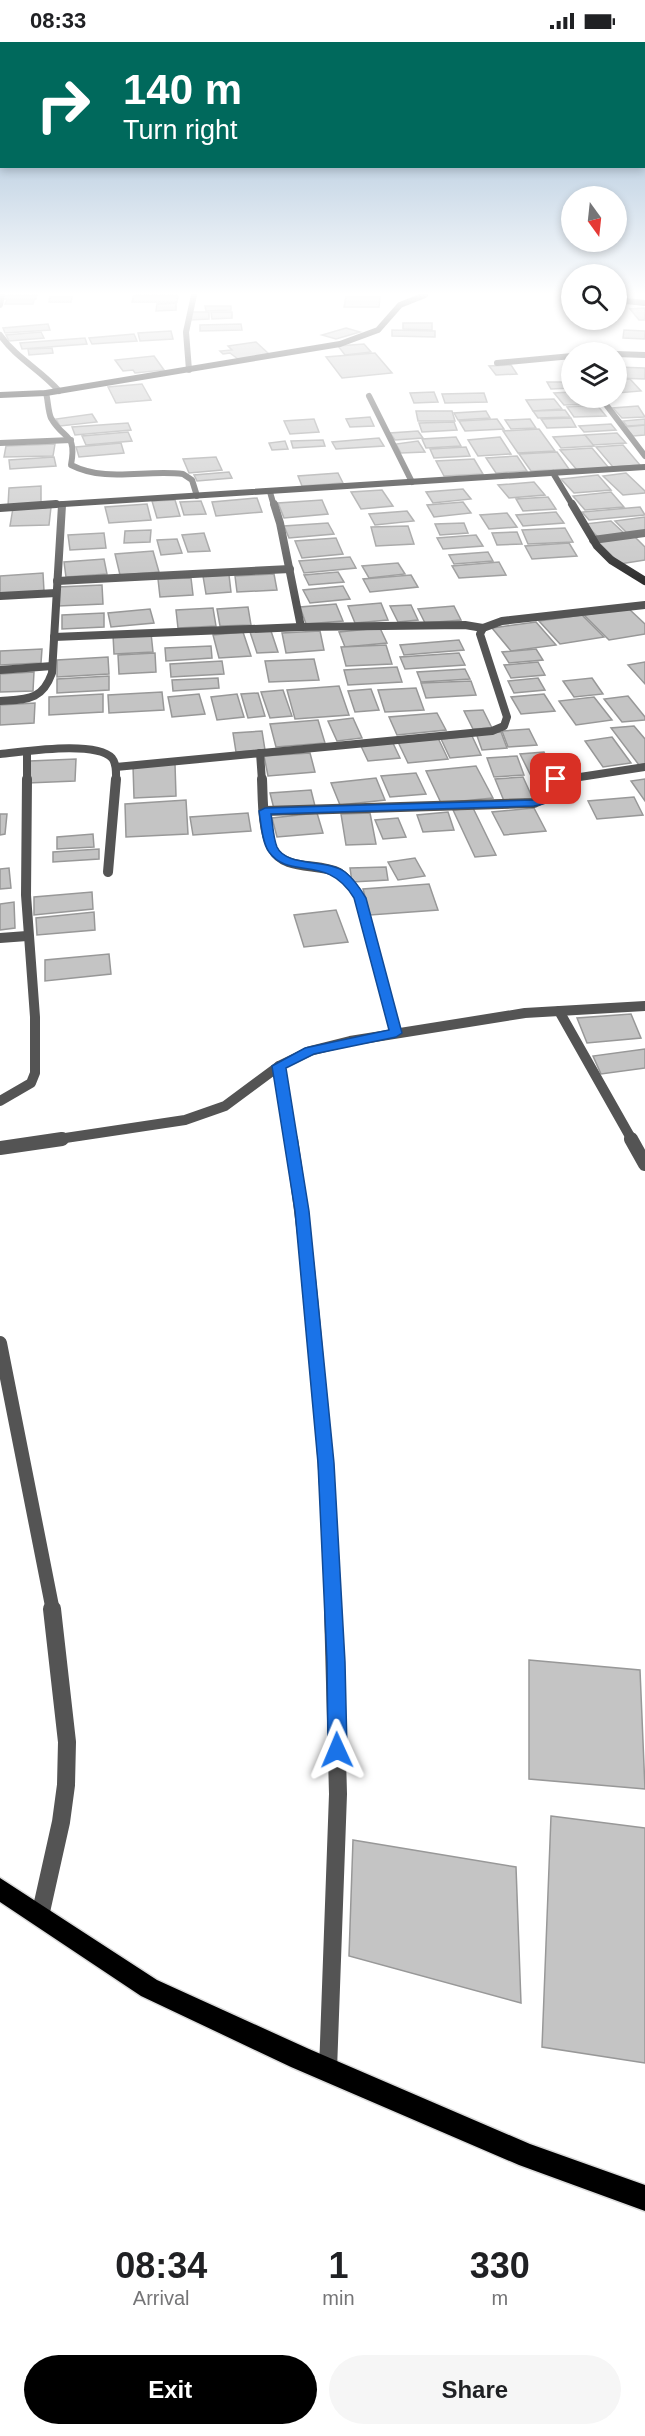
<!DOCTYPE html>
<html lang="en">
<head>
<meta charset="utf-8">
<style>
  :root { --surface:#fff; --page:#f6f6f6; --text:#202124; --muted:#757577; --accent:#000 }
  body { margin:0; font-family:Arial,sans-serif; background:var(--page); color:var(--text); height:100vh; display:flex; flex-direction:column; font-size:22px; white-space:nowrap }
  * { box-sizing:border-box; margin:0 }
  p { font-size:20px; color:var(--muted) }
  .icon { flex:none; width:33px; height:33px; fill:none; stroke:currentColor; stroke-width:2; stroke-linecap:round; stroke-linejoin:round }
  .map { position:relative; height:2184px; overflow:hidden }
  .drawer { display:flex; flex-direction:column; background:var(--surface); flex:1 }
  .drawer>* { flex:none }
  .hud { position:absolute; left:0px; top:0px; width:645px; height:126px; box-shadow:0 3px 9px #0003; background:#00695c; color:#fff; overflow:hidden }
  .needle { width:39px; rotate:165deg }
  .controls { position:absolute; left:561px; top:144px; display:grid; gap:12px }
  .controls a { display:grid; place-items:center; width:66px; height:66px; border-radius:50%; background:var(--surface); box-shadow:0 3px 9px #0003; font-size:30px }
  .pin { position:absolute; display:grid; place-items:center; width:51px; height:51px; color:#fff; margin:-26px; border-radius:12px; box-shadow:0 3px 9px #0006 }
  .me { position:absolute; width:66px; margin:-33px; rotate:359deg; stroke-linejoin:round; filter:drop-shadow(0 0 4px #0008) }
  .turn { display:flex; align-items:center; gap:21px; height:126px; padding:0 24px; font-size:27px }
  .turn .icon { width:78px; height:78px; stroke-width:2.5 }
  .turn b { display:block; font-size:42px; line-height:51px }
  .eta { display:flex; justify-content:space-evenly; align-items:center; height:102px; text-align:center }
  .eta b { font-size:36px; font-weight:700; line-height:42px }
  .cta { display:flex; gap:12px; margin-top:auto; padding:12px 24px }
  .cta a { flex:1; height:69px; border-radius:36px; background:var(--accent); color:#fff; font-size:24px; font-weight:700; line-height:69px; text-align:center }
  .cta a+a { background:var(--page); color:var(--text) }
  .status { display:flex; justify-content:space-between; align-items:center; height:42px; padding:0 30px; background:var(--surface); direction:ltr }
  .status svg { height:16px; fill:currentColor }
  .map>svg:first-child { display:block }
  .building { fill:#c4c4c4; stroke:#989898; stroke-width:1.5 }
  .lines { fill:none; stroke-linecap:round; stroke-linejoin:round }
  .primary-casing { stroke:#dbdbdb; stroke-width:3 }
  .street-far4 { stroke:#545454; stroke-width:6 }
  .street-far3 { stroke:#545454; stroke-width:8 }
  .street-far2 { stroke:#545454; stroke-width:10 }
  .street-far1 { stroke:#545454; stroke-width:14 }
  .street { stroke:#545454; stroke-width:18 }
  .secondary-far1 { stroke:#212121; stroke-width:6 }
  .secondary { stroke:#212121; stroke-width:8 }
  .primary { fill:#000; fill-rule:evenodd }
  .route { fill:#1a73e8; stroke:#114b97; stroke-width:1.5 }
</style>
</head>
<body>
<div class="status"><b>08:33</b><svg viewBox="0 0 49 12"><path d="M0 12V9h3v3zM5 12V6h3v6zM10 12V3h3v9zM15 12V0h3v12zM26 1h20v11H26zM47 4h2v5h-2z"/></svg></div>
<div class="map">
<svg width="645" height="2184" viewBox="0 0 645 2184">
  <rect width="100%" height="100%" fill="#fff"/>
  <g class="building">
    <path d="M6,253h31l-1,4h-31z"/>
    <path d="M134,253h44l-1,7h-45z"/>
    <path d="M50,255h22l-1,5h-22z"/>
    <path d="M346,255h34l-1,10h-35z"/>
    <path d="M7,258h27l-1,4h-28z"/>
    <path d="M176,261v7l-20,1 1,-7z"/>
    <path d="M205,264h26v4l-25,1z"/>
    <path d="M645,266v12h-6l-9,-11z"/>
    <path d="M189,270h20v7l-19,1z"/>
    <path d="M211,270h21v6l-20,1z"/>
    <path d="M403,281h29v7l-29,-1z"/>
    <path d="M48,282l2,6 -45,3 -2,-5z"/>
    <path d="M241,282l1,6 -42,1v-6z"/>
    <path d="M346,286l14,4 -24,7 -14,-4z"/>
    <path d="M392,288l43,1v6l-43,-1z"/>
    <path d="M624,288l21,1v8l-22,-1z"/>
    <path d="M171,289l2,8 -33,2 -2,-8z"/>
    <path d="M41,290l3,6 -35,3 -3,-6z"/>
    <path d="M134,292l3,7 -45,3 -3,-6z"/>
    <path d="M85,296l2,6 -65,5 -2,-6z"/>
    <path d="M256,300l14,13 -32,4 -8,-6 -7,1 -3,-3 12,-1 -4,-4z"/>
    <path d="M364,302l7,8 -26,3 -7,-9z"/>
    <path d="M52,306l1,5 -24,2 -1,-6z"/>
    <path d="M375,311l17,20 -50,5 -16,-21z"/>
    <path d="M154,314l10,14 -29,3 -2,-3 -10,1 -8,-11z"/>
    <path d="M511,323l6,9 -21,1 -7,-9z"/>
    <path d="M616,325l29,1v11l-29,-1z"/>
    <path d="M630,337l11,12 -24,2 -1,-13z"/>
    <path d="M547,340h25v6l-21,1z"/>
    <path d="M142,342l9,16 -35,3 -8,-16z"/>
    <path d="M434,350l4,10 -24,1 -4,-10z"/>
    <path d="M572,350v6h16l5,6 -29,1 -10,-12z"/>
    <path d="M484,351l3,9 -42,1 -3,-9z"/>
    <path d="M554,357l8,10 -29,2 -7,-11z"/>
    <path d="M597,363l9,11 -32,1 -7,-10z"/>
    <path d="M638,364l7,11 -23,1 -9,-10z"/>
    <path d="M565,368l5,7 -32,1 -5,-7z"/>
    <path d="M416,369h36l3,10h-37z"/>
    <path d="M486,369l4,7 -32,2 -4,-7z"/>
    <path d="M92,372l5,8 -37,4 -4,-7z"/>
    <path d="M370,375l4,9 -24,1 -4,-8z"/>
    <path d="M571,376l5,9 -29,1 -6,-9z"/>
    <path d="M314,377l5,13 -29,2 -6,-13z"/>
    <path d="M497,377l7,10 -39,2 -6,-10z"/>
    <path d="M530,377l6,9 -25,1 -6,-9z"/>
    <path d="M645,377v6l-18,1 -4,-5z"/>
    <path d="M454,380l3,8 -35,2 -3,-9z"/>
    <path d="M128,381l3,7 -56,5 -3,-8z"/>
    <path d="M611,382l5,6 -32,2 -5,-6z"/>
    <path d="M645,383v10l-12,1 -8,-9z"/>
    <path d="M539,387l16,22 -37,2 -15,-22z"/>
    <path d="M418,389l5,7 -28,2 -5,-7z"/>
    <path d="M128,390l4,9 -46,4 -4,-9z"/>
    <path d="M617,391l9,10 -33,2 -8,-10z"/>
    <path d="M585,393l9,11 -33,2 -8,-11z"/>
    <path d="M456,395l5,9 -35,2 -4,-9z"/>
    <path d="M500,395l11,17 -33,2 -10,-16z"/>
    <path d="M379,396l5,8 -48,3 -4,-7z"/>
    <path d="M323,398l2,6 -32,2 -2,-7z"/>
    <path d="M285,399l3,8 -16,1 -3,-7z"/>
    <path d="M418,399l7,11 -24,1 -5,-9z"/>
    <path d="M121,401l3,10 -45,4 -3,-10z"/>
    <path d="M55,402l-2,12 -49,1 2,-11z"/>
    <path d="M623,403l17,20 -27,2 -17,-20z"/>
    <path d="M466,405l4,9 -36,2 -4,-9z"/>
    <path d="M592,406l17,20 -32,2 -17,-20z"/>
    <path d="M557,410l12,17 -38,2 -12,-17z"/>
    <path d="M517,414l10,15 -31,2 -10,-15z"/>
    <path d="M54,415l2,9 -46,3 -1,-9z"/>
    <path d="M216,415l6,13 -33,3 -6,-14z"/>
    <path d="M474,417l9,15 -39,2 -8,-15z"/>
    <path d="M229,430l3,6 -35,3 -3,-6z"/>
    <path d="M338,431l5,10 -41,3 -4,-10z"/>
    <path d="M626,431l19,18v2l-22,2 -20,-19z"/>
    <path d="M598,433l13,15 -37,3 -13,-14z"/>
    <path d="M534,440l11,13 -36,3 -11,-13z"/>
    <path d="M41,444v19l-33,1 1,-18z"/>
    <path d="M463,447l8,10 -38,4 -7,-11z"/>
    <path d="M382,448l11,16 -32,3 -10,-17z"/>
    <path d="M611,450l13,15 -39,3 -12,-14z"/>
    <path d="M548,455l8,12 -33,2 -7,-12z"/>
    <path d="M257,456l5,14 -46,4 -4,-14z"/>
    <path d="M175,458l5,16 -23,2 -5,-17z"/>
    <path d="M322,458l6,14 -44,4 -6,-15z"/>
    <path d="M201,459l5,13 -22,1 -4,-13z"/>
    <path d="M463,460l8,11 -37,4 -7,-12z"/>
    <path d="M147,462l4,16 -42,3 -4,-16z"/>
    <path d="M51,465l-2,18 -39,1 3,-18z"/>
    <path d="M640,465l5,8 -56,5 -7,-8z"/>
    <path d="M407,469l7,10 -39,4 -6,-11z"/>
    <path d="M556,470l8,11 -41,3 -7,-11z"/>
    <path d="M507,471l10,14 -28,2 -9,-14z"/>
    <path d="M645,475v14l-17,3 -13,-13z"/>
    <path d="M611,479l14,13 -26,4 -14,-14z"/>
    <path d="M328,481l6,11 -45,4 -5,-12z"/>
    <path d="M464,481l4,10 -28,2 -5,-11z"/>
    <path d="M408,484l6,18 -38,2 -5,-19z"/>
    <path d="M565,486l8,14 -45,2 -6,-14z"/>
    <path d="M151,488l-1,12 -26,1 1,-12z"/>
    <path d="M517,490l5,12 -25,1 -5,-12z"/>
    <path d="M104,491l2,15 -36,2 -2,-15z"/>
    <path d="M204,491l6,18 -22,1 -6,-17z"/>
    <path d="M476,493l7,11 -40,3 -6,-11z"/>
    <path d="M634,494l11,11v13l-25,4 -23,-23z"/>
    <path d="M336,496l7,16 -41,4 -7,-17z"/>
    <path d="M177,497l5,14 -21,2 -4,-15z"/>
    <path d="M569,501l8,13 -45,3 -7,-13z"/>
    <path d="M153,509l6,21 -39,3 -5,-21z"/>
    <path d="M488,510l5,9 -39,3 -5,-9z"/>
    <path d="M350,515l6,11 -52,5 -5,-12z"/>
    <path d="M104,517l3,15 -41,3 -2,-15z"/>
    <path d="M499,520l7,13 -47,3 -7,-12z"/>
    <path d="M398,521l7,11 -36,4 -7,-12z"/>
    <path d="M338,530l6,10 -35,3 -5,-10z"/>
    <path d="M43,531l1,18 -44,3v-18z"/>
    <path d="M274,532l3,16 -40,2 -2,-16z"/>
    <path d="M229,533l2,17 -25,2 -3,-18z"/>
    <path d="M411,533l7,12 -48,5 -7,-13z"/>
    <path d="M191,536l2,17 -33,2 -2,-18z"/>
    <path d="M102,543l1,19 -45,2v-19z"/>
    <path d="M343,544l7,13 -40,4 -7,-13z"/>
    <path d="M381,561l7,17 -33,3 -7,-17z"/>
    <path d="M336,562l7,17 -37,3 -6,-17z"/>
    <path d="M411,563l7,15 -20,2 -8,-16z"/>
    <path d="M454,564l7,14 -36,3 -7,-14z"/>
    <path d="M248,565l3,18 -31,1 -3,-17z"/>
    <path d="M213,566l3,18 -38,2 -2,-18z"/>
    <path d="M628,566l17,16v10l-36,6 -25,-25z"/>
    <path d="M150,567l4,14 -43,4 -3,-14z"/>
    <path d="M104,571v14l-42,2v-14z"/>
    <path d="M582,573l22,22 -44,7 -21,-23z"/>
    <path d="M536,580l20,23 -45,6 -19,-23z"/>
    <path d="M380,586l7,15 -42,4 -6,-15z"/>
    <path d="M271,589l7,21 -21,1 -7,-21z"/>
    <path d="M320,589l4,19 -38,3 -4,-20z"/>
    <path d="M243,590l8,24 -32,2 -6,-23z"/>
    <path d="M151,591l2,19 -39,2 -1,-19z"/>
    <path d="M459,598l5,10 -60,5 -4,-10z"/>
    <path d="M386,603l6,19 -46,2 -5,-19z"/>
    <path d="M211,604l1,12 -46,3 -1,-13z"/>
    <path d="M42,607l-1,14 -41,2v-14z"/>
    <path d="M536,607l7,11 -34,3 -7,-11z"/>
    <path d="M155,611l1,19 -37,2 -1,-19z"/>
    <path d="M459,611l6,12 -60,4 -5,-12z"/>
    <path d="M108,615l1,17 -52,3v-17z"/>
    <path d="M314,617l5,21 -50,2 -4,-21z"/>
    <path d="M222,619l2,13 -53,3 -1,-13z"/>
    <path d="M538,620l7,13 -34,3 -7,-13z"/>
    <path d="M645,620v22l-17,-19z"/>
    <path d="M397,625l5,15 -54,3 -4,-15z"/>
    <path d="M465,627l5,10 -49,3 -4,-10z"/>
    <path d="M34,630l-1,19 -33,1v-18z"/>
    <path d="M109,634v14l-52,3v-14z"/>
    <path d="M218,636l1,10 -46,3 -1,-11z"/>
    <path d="M538,636l7,12 -31,3 -6,-12z"/>
    <path d="M592,636l11,16 -29,3 -11,-16z"/>
    <path d="M471,639l5,14 -50,3 -5,-15z"/>
    <path d="M339,644l10,29 -54,4 -8,-29z"/>
    <path d="M416,646l8,22 -39,2 -7,-22z"/>
    <path d="M371,647l8,21 -24,2 -7,-21z"/>
    <path d="M283,648l9,26 -22,2 -9,-26z"/>
    <path d="M162,650l2,18 -55,3 -1,-18z"/>
    <path d="M258,651l7,23 -17,2 -7,-24z"/>
    <path d="M103,652v18l-54,3v-18z"/>
    <path d="M199,652l6,20 -33,3 -4,-20z"/>
    <path d="M237,652l7,23 -27,3 -6,-23z"/>
    <path d="M544,652l11,17 -34,3 -10,-17z"/>
    <path d="M628,654l17,21v3l-23,2 -18,-23z"/>
    <path d="M594,655l18,23 -36,5 -17,-24z"/>
    <path d="M35,661l-1,20 -34,2v-20z"/>
    <path d="M483,668l9,18 -19,1 -9,-18z"/>
    <path d="M437,671l9,17 -49,5 -8,-18z"/>
    <path d="M353,676l9,20 -25,3 -9,-20z"/>
    <path d="M318,678l7,23 -49,4 -6,-23z"/>
    <path d="M634,684l11,13v25l-6,1 -28,-37z"/>
    <path d="M529,687l8,16 -29,2 -6,-16z"/>
    <path d="M262,689l3,19 -29,2 -3,-19z"/>
    <path d="M501,690l6,16 -25,2 -6,-17z"/>
    <path d="M472,694l9,19 -31,3 -9,-19z"/>
    <path d="M612,695l19,26 -28,4 -18,-26z"/>
    <path d="M438,696l10,21 -40,4 -10,-21z"/>
    <path d="M392,699l8,17 -32,3 -8,-17z"/>
    <path d="M544,710l11,22 -24,2 -11,-22z"/>
    <path d="M310,711l5,19 -47,4 -4,-20z"/>
    <path d="M517,714l7,19 -30,2 -7,-19z"/>
    <path d="M76,717l-1,22 -47,2 2,-22z"/>
    <path d="M175,722l1,32 -42,2 -1,-32z"/>
    <path d="M476,724l17,32 -52,5 -15,-32z"/>
    <path d="M416,731l10,21 -36,3 -9,-21z"/>
    <path d="M523,735l10,22 -29,2 -9,-22z"/>
    <path d="M376,736l9,22 -45,5 -9,-22z"/>
    <path d="M645,737v22l-14,-20z"/>
    <path d="M311,748l4,16 -41,3 -4,-16z"/>
    <path d="M634,755l9,18 -46,4 -9,-18z"/>
    <path d="M186,758l2,34 -62,3 -1,-33z"/>
    <path d="M473,766l23,47 -21,2 -22,-47z"/>
    <path d="M534,766l12,23 -42,4 -12,-23z"/>
    <path d="M448,770l6,18 -31,2 -6,-17z"/>
    <path d="M248,771l3,18 -58,4 -3,-18z"/>
    <path d="M317,771l6,20 -46,4 -5,-19z"/>
    <path d="M370,771l6,31 -30,1 -5,-31z"/>
    <path d="M0,772h7l-2,20 -5,1z"/>
    <path d="M398,776l8,19 -23,2 -8,-19z"/>
    <path d="M93,792l1,13 -37,2v-12z"/>
    <path d="M99,807v10l-46,3v-10z"/>
    <path d="M415,816l10,18 -27,4 -10,-18z"/>
    <path d="M386,825l2,13 -36,2 -2,-14z"/>
    <path d="M9,826l2,20 -11,1v-20z"/>
    <path d="M429,842l9,26 -68,5 -7,-26z"/>
    <path d="M92,850l1,17 -59,6v-18z"/>
    <path d="M14,860l1,26 -15,2v-26z"/>
    <path d="M336,868l12,32 -44,5 -10,-32z"/>
    <path d="M94,870l1,18 -58,5 -1,-17z"/>
    <path d="M109,912l2,20 -66,7v-21z"/>
    <path d="M631,972l10,24 -54,5 -10,-25z"/>
    <path d="M645,1007v19l-44,6 -8,-18z"/>
    <path d="M529,1618l111,10 5,119 -116,-10z"/>
    <path d="M551,1774l94,12v235l-103,-16z"/>
    <path d="M353,1798l163,27 5,136 -172,-47z"/>
  </g>
  <g class="lines">
    <g class="primary-casing">
      <path id="primary" d="M0,1836l157,102 152,69 221,95 115,41v26l-126,-46 -228,-98 -150,-71 -141,-94z"/>
    </g>
    <g class="street-far4">
      <path d="M0,263l2,-10"/>
      <path d="M0,293c16,23 41,35 59,56"/>
      <path d="M616,312l29,1"/>
      <path d="M497,321l75,-7"/>
      <path d="M189,328l-3,-38 8,-37"/>
      <path d="M46,351c2,7 2,18 5,25 13,23 26,14 20,47 35,18 75,4 112,9l9,6 5,16"/>
      <path d="M369,354l43,86"/>
      <path d="M601,356l44,58"/>
      <path d="M0,401l71,-3"/>
      <path d="M270,450l4,14"/>
    </g>
    <g class="street-far3">
      <path d="M274,462l6,19 21,104"/>
      <path d="M593,498l52,-7"/>
      <path d="M57,539l233,-12"/>
      <path d="M0,554l56,-3"/>
      <path d="M54,595l247,-10 164,-2 18,3"/>
      <path d="M0,628l52,-4"/>
      <path d="M0,659c27,-2 42,0 52,-28l10,-168"/>
      <path d="M260,711l2,28"/>
      <path d="M0,712c23,-2 95,-14 112,4 5,6 4,15 4,23"/>
      <path d="M116,725l376,-36 12,-5 3,-9 -27,-83 3,-6 19,-7 143,-16"/>
      <path d="M27,739v-29"/>
      <path d="M554,739l91,-14"/>
    </g>
    <g class="street-far2">
      <path d="M262,737c1,21 0,50 10,69 12,24 47,14 67,25 10,6 16,16 21,25l36,135"/>
      <path d="M265,769l269,-8 13,-6 4,-14 5,-4"/>
      <path d="M108,830l8,-93"/>
      <path d="M0,896l27,-2"/>
      <path d="M559,969l73,129"/>
      <path d="M279,1024l12,74"/>
      <path d="M0,1059l31,-18 4,-10v-56l-9,-122 1,-116"/>
      <path d="M52,1098l133,-20 40,-14 54,-40 31,-15 40,-10 175,-28 120,-7"/>
    </g>
    <g class="street-far1">
      <path d="M291,1097c24,156 34,314 42,472"/>
      <path d="M631,1097l14,25"/>
      <path d="M0,1106l62,-9"/>
      <path d="M0,1301l53,268"/>
    </g>
    <g class="street">
      <path d="M40,1874l21,-94 5,-37 1,-43 -15,-133"/>
      <path d="M328,2028l10,-276 -5,-185"/>
    </g>
    <g class="secondary-far1">
      <path d="M616,258l29,3"/>
      <path d="M0,353l46,-2 294,-49 38,-14 22,-25 25,-10"/>
      <path d="M553,431l20,33"/>
      <path d="M32,464l613,-39"/>
    </g>
    <g class="secondary">
      <path d="M572,462l25,42 14,14 34,21"/>
      <path d="M0,466l56,-4"/>
    </g>
    <use href="#primary" class="primary"/>
  </g>
  <linearGradient id="sky" x2="0" y2="1"><stop stop-color="#8cadcc"/><stop offset="0.45" stop-color="#fff"/><stop offset="1" stop-color="#fff" stop-opacity="0"/></linearGradient>
  <rect width="645" height="559" fill="url(#sky)"/>
  <path class="route" d="M556,734l5,3c-13,15 -1,23 -27,27l-263,8c2,11 2,23 6,33 9,20 50,12 68,25 9,7 15,16 21,26l36,135 -6,4 -82,17 -28,14 23,143 25,252 11,199 2,88 -3,7 -7,2 -6,-2 -3,-7 -1,-88 -9,-199 -23,-252 -23,-145 33,-18 84,-18 -35,-132c-27,-45 -64,-17 -85,-46 -7,-9 -8,-29 -10,-41l6,-3 269,-8 7,-2 5,-15z"/>
</svg>
<div class="controls">
<a><svg class="needle" viewBox="-14 -14 28 28"><path d="M0-13l5 13h-10z" fill="#e53935"/><path d="M0 13l5-13h-10z" fill="#757577"/></svg></a>
<a><svg class="icon" aria-label="search" viewBox="0 0 24 24"><circle cx="10" cy="10" r="6"/><path d="M15 15l6 6"/></svg></a>
<a><svg class="icon" aria-label="layers" viewBox="0 0 24 24"><path d="M12 4l9 5-9 5-9-5zM3 14l9 5 9-5"/></svg></a>
</div>
<div class="pin" style="left:556px;top:737px;background:#d93025"><svg class="icon" aria-label="arrive" viewBox="0 0 24 24"><path d="M6 21V4h12l-3 4 3 4H6"/></svg></div>
<svg class="me" style="left:337px;top:1708px" viewBox="-20 -20 40 40"><path d="M0-17L14 15 0 8-14 15z" fill="#1a73e8" stroke="#fff" stroke-width="4"/></svg>
<div class="hud">
<div class="turn"><svg class="icon" aria-label="right" viewBox="0 0 24 24"><path d="M7 20v-9h11M14 6l5 5-5 5"/></svg><div><b>140 m</b>Turn right</div></div>
</div>
</div>
<section class="drawer">
<div class="eta">
<div><b>08:34</b><p>Arrival</p></div>
<div><b>1</b><p>min</p></div>
<div><b>330</b><p>m</p></div>
</div>
<div class="cta"><a>Exit</a><a>Share</a></div>
</section>
</body>
</html>
